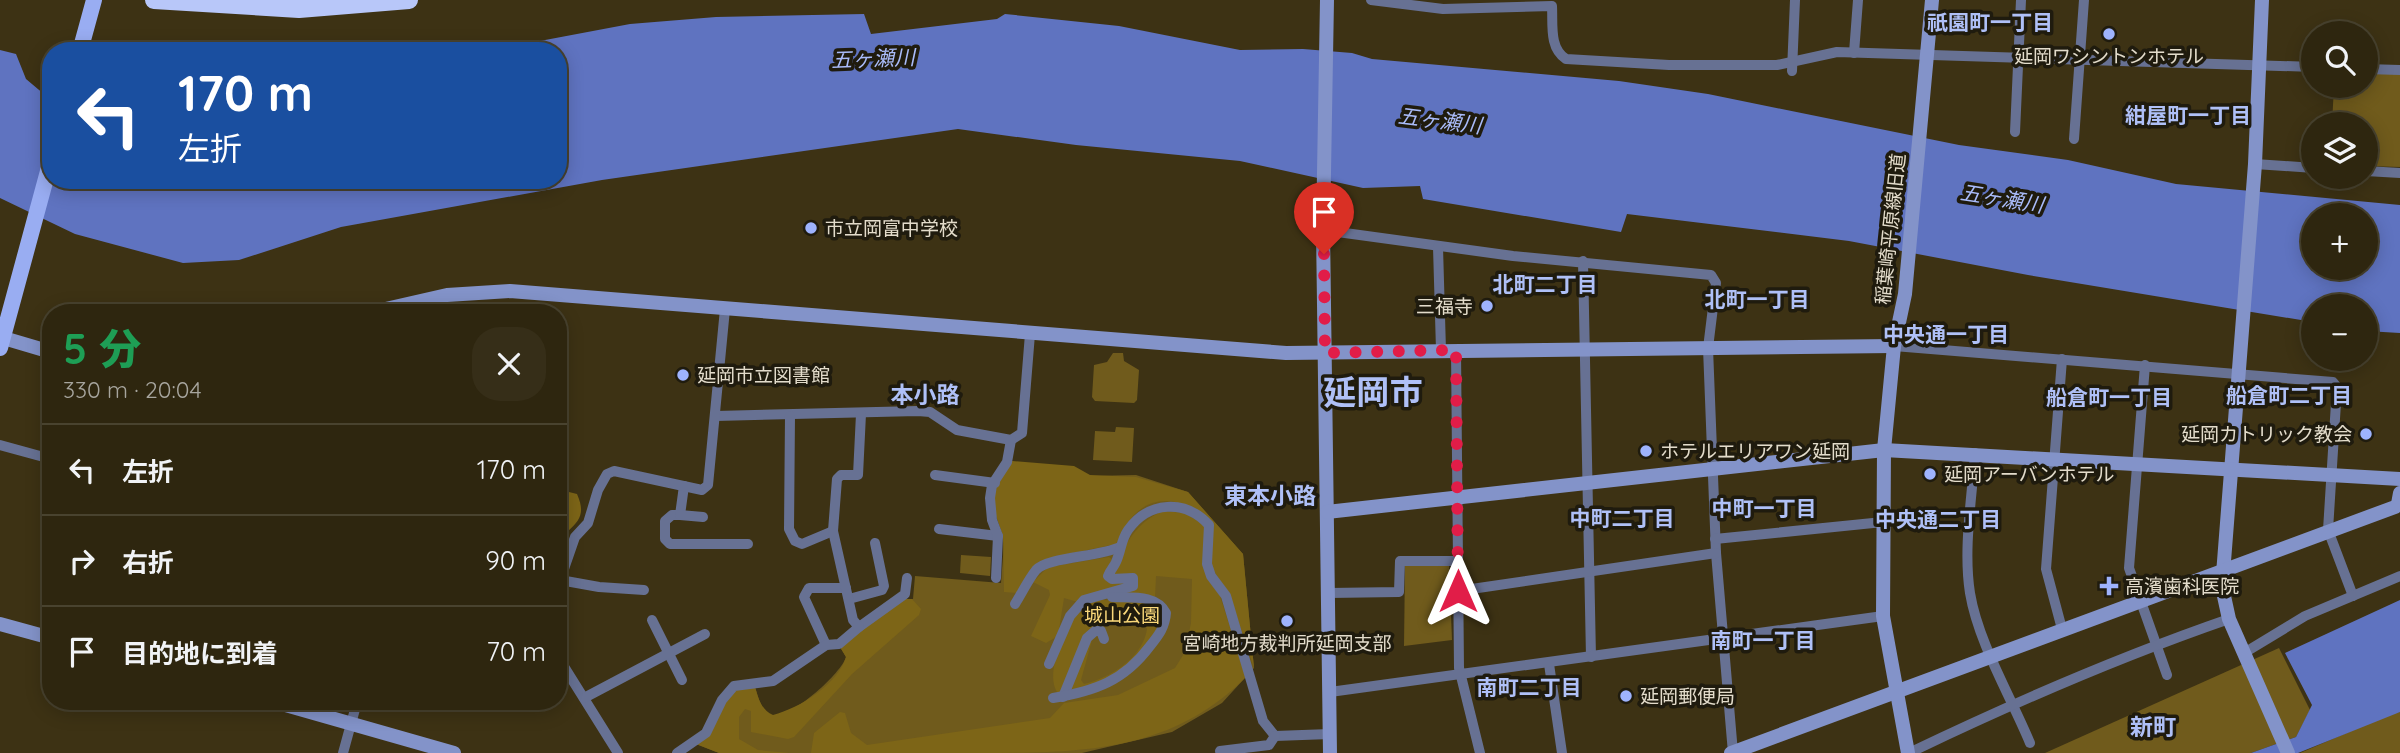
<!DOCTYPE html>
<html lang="ja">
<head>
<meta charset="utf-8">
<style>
  :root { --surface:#2e260f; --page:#362e18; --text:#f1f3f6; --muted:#a7a59e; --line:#49432f }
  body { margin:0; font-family:Quicksand,"Noto Sans JP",sans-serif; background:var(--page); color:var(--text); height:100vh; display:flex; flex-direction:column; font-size:26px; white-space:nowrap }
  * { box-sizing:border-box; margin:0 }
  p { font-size:23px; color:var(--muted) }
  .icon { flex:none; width:38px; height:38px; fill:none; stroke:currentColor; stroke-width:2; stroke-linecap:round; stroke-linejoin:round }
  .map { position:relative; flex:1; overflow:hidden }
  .side { position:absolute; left:42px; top:304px; width:525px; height:406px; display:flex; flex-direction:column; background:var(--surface); border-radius:28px; box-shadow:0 4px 18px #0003,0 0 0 2px var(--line) }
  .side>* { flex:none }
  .banner { position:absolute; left:42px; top:42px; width:525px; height:147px; border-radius:28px; box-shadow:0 4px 18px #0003,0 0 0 2px var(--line); background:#1a4fa0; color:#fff; overflow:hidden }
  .tools { position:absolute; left:2301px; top:21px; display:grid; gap:14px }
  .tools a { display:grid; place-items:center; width:77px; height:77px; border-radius:50%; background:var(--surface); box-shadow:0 4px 18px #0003,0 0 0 2px var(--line); font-size:35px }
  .pin { position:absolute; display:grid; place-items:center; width:60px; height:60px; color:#fff; margin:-72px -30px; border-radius:50% 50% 50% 0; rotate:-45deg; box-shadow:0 0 7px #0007 }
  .pin .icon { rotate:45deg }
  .me { position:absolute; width:77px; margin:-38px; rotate:0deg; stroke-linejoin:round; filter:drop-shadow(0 0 5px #0008) }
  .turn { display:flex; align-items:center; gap:24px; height:147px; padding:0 21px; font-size:32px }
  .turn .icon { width:91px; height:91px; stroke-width:2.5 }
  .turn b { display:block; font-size:49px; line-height:60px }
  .round { display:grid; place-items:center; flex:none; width:74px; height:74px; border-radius:28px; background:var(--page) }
  .headline { display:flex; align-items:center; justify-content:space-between; height:119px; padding:0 21px }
  h1 { font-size:42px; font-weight:800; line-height:52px; color:#1e9e55 }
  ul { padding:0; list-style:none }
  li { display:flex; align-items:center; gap:21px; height:91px; padding:0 21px; border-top:2px solid var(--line) }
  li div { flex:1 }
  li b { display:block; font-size:26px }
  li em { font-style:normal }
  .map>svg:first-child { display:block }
  .green { fill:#705b1c }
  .forest { fill:#7d6517 }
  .water { fill:#5f73c0; fill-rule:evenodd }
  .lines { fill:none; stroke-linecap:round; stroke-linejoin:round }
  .street { stroke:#677193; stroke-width:10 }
  .secondary { stroke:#8393c9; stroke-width:14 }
  .primary { stroke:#99adf2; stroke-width:16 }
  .highway { stroke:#b8c7f9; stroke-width:18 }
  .route { stroke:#e11d48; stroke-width:12; stroke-dasharray:0 21.6 }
  .poi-dot { fill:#9eb3fd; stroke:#1f1b0e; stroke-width:2.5 }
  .labels { text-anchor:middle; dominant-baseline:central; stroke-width:7; stroke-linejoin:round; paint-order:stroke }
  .poi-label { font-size:19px; fill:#e3dccb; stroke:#1f1b0e; text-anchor:start }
  .street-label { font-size:19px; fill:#e3dccb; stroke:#1f1b0e }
  .park-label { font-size:19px; fill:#fbd97a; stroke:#1f1b0e }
  .neighbourhood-label { font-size:21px; font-weight:bold; fill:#afc0f7; stroke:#1f1b0e }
  .water-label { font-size:21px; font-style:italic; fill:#a9bbf9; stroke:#1f1b0e }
  .quarter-label { font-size:23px; font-weight:bold; fill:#afc0f7; stroke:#1f1b0e }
  .town-label { font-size:33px; font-weight:bold; fill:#afc0f7; stroke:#1f1b0e }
</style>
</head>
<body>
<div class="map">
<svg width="2400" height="753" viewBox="0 0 2400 753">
  <rect width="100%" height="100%" fill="#3d3214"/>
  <g class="green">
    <path d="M2366,72l34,1v94l-34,-1v-42h-34l2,-38h32z"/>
    <path d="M1113,353h10l1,8 15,9 -2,30 -3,3 -39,-2 -3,-4 2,-32 13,-3z"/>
    <path d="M1116,427l18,1 -2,34 -39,-2 2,-29 20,1z"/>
    <path d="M1012,463l79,13 45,-1 52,17 55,62 11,114 -32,35 -50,29 -90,21h-363l-23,-9 59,-57c3,8 6,25 16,28 19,5 70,-41 75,-58l-6,-10 63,-48h10l2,-23 86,7 3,-40 -10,-53z"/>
    <path d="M961,555l30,2 -1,19 -30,-3z"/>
    <path d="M1405,565h44l3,75 -48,6z"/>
    <path d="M2279,648l31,62 -14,27 -45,16h-206z"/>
    <path d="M2400,712v41h-100l93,-40z"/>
  </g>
  <g class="forest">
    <path d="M1012,461l62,5 16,9 46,2 52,15 55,62 11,114 -24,-72 -18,-28v-46c-24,-20 -54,-32 -79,-6 -7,8 -11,20 -17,28l-62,13 -37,36 -13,-1 -1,-56 -10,-28 1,-18z"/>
    <path d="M569,492l8,2c8,18 4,26 -10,38h-9v-17l6,-3 -1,-15z"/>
    <path d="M1163,511l22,2 19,12 15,68 27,84c-75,76 -167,76 -268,76 -56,0 -111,0 -167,0l3,-20 26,-21 5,1 6,20 16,12 183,-27 14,-15 54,-8 57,-27 10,-16 6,-29 1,-44 -36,-3 -1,22 -45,-3 25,-8 -24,-11c13,-29 22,-52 52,-65z"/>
    <path d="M1109,557l3,2 -7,18 26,4 -53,21 -14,-4 -6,38 -12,7 -15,-7 19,-41 -1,-5 -16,-8 15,-15z"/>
    <path d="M903,599h9l9,10 -2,6 -67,59 -58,63 -6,2 -37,-7v-21l-6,-2 -6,8v22l19,11 31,3h-70l-23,-9 28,-45 12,-11 19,-1c3,11 7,24 18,28 27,-7 65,-31 73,-58l-6,-10z"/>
    <path d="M1102,600l43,1 17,8 2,12 -40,52 -56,20 19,-52 5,-1 -11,40 3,4c27,-6 59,-27 63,-55l-4,-9c-52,-15 -61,33 -78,71l-6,3c-17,-17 8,-79 27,-91 4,-3 11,-3 16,-3z"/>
  </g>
  <g class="water">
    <path d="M864,14l7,20 126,-15 8,-5 114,12 121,24 63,-1 49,4 20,6 247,22 89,13 251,51 109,15 108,24 224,21v128l-34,-2v-25h-52l-1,16 -285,-47 -179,-34 -222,-27 -6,18 -198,-33 -3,-13 -57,2 -123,-27 -164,-16 -118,-16 -356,51 -261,47 -102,33 -56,3 -108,-29 -75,-36v-148l16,4 10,25 25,21v80h134l59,11 53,-5 21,-6h240v-129h-72l144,-27 86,-7zM2314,215h52v53h-52z"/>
    <path d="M2400,600v112l-102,41h-47l45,-16 16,-32 -27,-52z"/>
  </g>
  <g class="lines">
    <g class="street">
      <path d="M1371,0l72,9 109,-3c1,19 -3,42 14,53l103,6h108l60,-13 477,15"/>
      <path d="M1854,53l4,-53"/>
      <path d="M2366,69l34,1"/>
      <path d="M1792,71l3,-71"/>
      <path d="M2015,132l6,-132"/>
      <path d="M2074,139l10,-139"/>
      <path d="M2255,164l59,4"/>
      <path d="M2366,171l34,2"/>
      <path d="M1323,230l190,26 198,19 5,8 -8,65 8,205 17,200"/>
      <path d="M1438,247l3,103"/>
      <path d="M1583,261l8,396"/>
      <path d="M1894,346l439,36 4,5 -9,143 25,66"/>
      <path d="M1456,350l3,318 21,85"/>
      <path d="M2145,365l-16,203 38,107"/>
      <path d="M716,416l202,-5 12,1 27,18 54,10 11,-7 8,-99"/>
      <path d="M790,416l-1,113 6,12 7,3 31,-13"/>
      <path d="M0,445l51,14"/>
      <path d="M1975,453c-3,45 -12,96 -5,140 8,49 41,104 60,150"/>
      <path d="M935,475l60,8"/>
      <path d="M684,486l-4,29h-8l-7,6v18l5,5h78"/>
      <path d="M680,515l23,2"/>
      <path d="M939,529l59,7"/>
      <path d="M1715,539l168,-17"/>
      <path d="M996,578l2,-42 -6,-16 -2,-22 2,-13 15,-23 4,-22"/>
      <path d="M560,580l39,7 45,3"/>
      <path d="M558,586l17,-49 13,-14 10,-33 9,-16 7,-3 88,19 6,-5 17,-176"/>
      <path d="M1458,591l258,-38"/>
      <path d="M1329,593l70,-1 1,-31h58"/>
      <path d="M849,599l33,-9 2,-4 -9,-43"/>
      <path d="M1015,604c7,-11 13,-24 21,-34 11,-13 63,-13 84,-23"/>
      <path d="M652,620l30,60"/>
      <path d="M859,627l46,-33 2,-16"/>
      <path d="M2062,629l-16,-60 16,-210"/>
      <path d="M826,645l-22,-48 5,-9h37"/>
      <path d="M2244,653l61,-37 95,-40"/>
      <path d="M558,657l60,96"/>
      <path d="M1049,664l21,-48 14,-16 49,-14v-8l-21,1 -4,-3c2,-6 6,-9 8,-14 5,-11 5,-22 12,-32 21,-29 57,-31 81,-5l-2,39 4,12 15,20 37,125 12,15 55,-2"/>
      <path d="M1549,664l13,89"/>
      <path d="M1330,692l553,-76"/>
      <path d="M1063,697l24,-59 8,-7h6l3,8"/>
      <path d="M584,698l121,-64"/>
      <path d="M1053,698c42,-7 71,-17 97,-52 9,-11 15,-19 16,-33 -10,-19 -35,-15 -54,-16"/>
      <path d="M1220,751l49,-6 6,-9"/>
      <path d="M343,753l14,-51"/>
      <path d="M677,753l29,-20 16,-33 12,-14 39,-5 53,-36 13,-1 20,-17 -6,-7 -20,-89 4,-52 4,-4h17l3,-61"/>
      <path d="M1909,753c104,-50 210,-96 320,-134"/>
    </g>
    <g class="secondary">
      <path d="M1327,0l-4,230 7,523"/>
      <path d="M2262,0l-7,164 -33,423 7,32 59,134"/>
      <path d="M368,313l79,-18 63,-4 776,62 608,-7"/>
      <path d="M0,337l51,15"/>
      <path d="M1327,512l557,-62 516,29"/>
      <path d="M0,624l51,14"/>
      <path d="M275,702l179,51"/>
      <path d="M1731,753l664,-246 3,-3 2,-11"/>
      <path d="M1908,753l-25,-137 1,-166 10,-104 11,-52 27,-294"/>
    </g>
    <g class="primary">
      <path d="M80,51l14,-51"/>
      <path d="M0,348l51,-188"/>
    </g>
    <path class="highway" d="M154,0l145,9 110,-9"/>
  </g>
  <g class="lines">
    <path class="route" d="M1324,254l1,99 131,-3 2,241"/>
  </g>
  <g class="poi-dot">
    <circle cx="2109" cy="34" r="7"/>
    <circle cx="811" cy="228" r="7"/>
    <circle cx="1487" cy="306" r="7"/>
    <circle cx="683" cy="375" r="7"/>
    <circle cx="2366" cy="434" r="7"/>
    <circle cx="1646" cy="451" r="7"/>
    <circle cx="1930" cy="474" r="7"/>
    <path d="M2105.5 575.5h7v7h7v7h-7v7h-7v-7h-7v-7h7z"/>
    <circle cx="1287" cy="621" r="7"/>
    <circle cx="1626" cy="696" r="7"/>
  </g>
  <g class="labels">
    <g class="poi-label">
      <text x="2109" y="56" text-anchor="middle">延岡ワシントンホテル</text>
      <text x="825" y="228">市立岡富中学校</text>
      <text x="1473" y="306" text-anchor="end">三福寺</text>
      <text x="697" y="375">延岡市立図書館</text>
      <text x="2352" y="434" text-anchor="end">延岡カトリック教会</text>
      <text x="1660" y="451">ホテルエリアワン延岡</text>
      <text x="1944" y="474">延岡アーバンホテル</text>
      <text x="2125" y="586">高濱歯科医院</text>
      <text x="1287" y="643" text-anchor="middle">宮崎地方裁判所延岡支部</text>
      <text x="1640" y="696">延岡郵便局</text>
    </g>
    <g class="street-label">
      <text transform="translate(1890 229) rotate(-84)">稲葉崎平原線旧道</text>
    </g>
    <g class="park-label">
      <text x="1122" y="615">城山公園</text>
    </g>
    <g class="neighbourhood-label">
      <text x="1990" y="22">祇園町一丁目</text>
      <text x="2188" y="115">紺屋町一丁目</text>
      <text x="1545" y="284">北町二丁目</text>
      <text x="1757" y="299">北町一丁目</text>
      <text x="1946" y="334">中央通一丁目</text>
      <text x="2289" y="395">船倉町二丁目</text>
      <text x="2109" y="397">船倉町一丁目</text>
      <text x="1764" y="508">中町一丁目</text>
      <text x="1622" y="518">中町二丁目</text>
      <text x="1938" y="519">中央通二丁目</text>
      <text x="1763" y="640">南町一丁目</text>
      <text x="1529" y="687">南町二丁目</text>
    </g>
    <g class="water-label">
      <text transform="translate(873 58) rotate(-2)">五ヶ瀬川</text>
      <text transform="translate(1440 120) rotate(7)">五ヶ瀬川</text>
      <text transform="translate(2002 198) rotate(9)">五ヶ瀬川</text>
    </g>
    <g class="quarter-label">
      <text x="925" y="394">本小路</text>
      <text x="1270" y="495">東本小路</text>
      <text x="2153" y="726">新町</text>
    </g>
    <g class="town-label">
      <text x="1373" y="391">延岡市</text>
    </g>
  </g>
</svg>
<div class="tools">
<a><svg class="icon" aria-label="search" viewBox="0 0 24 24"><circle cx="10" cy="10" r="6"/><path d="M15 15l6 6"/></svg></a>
<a><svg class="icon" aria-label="layers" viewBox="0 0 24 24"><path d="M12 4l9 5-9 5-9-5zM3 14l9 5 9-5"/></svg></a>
<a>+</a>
<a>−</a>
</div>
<div class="pin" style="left:1324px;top:254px;background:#d93025"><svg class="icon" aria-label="arrive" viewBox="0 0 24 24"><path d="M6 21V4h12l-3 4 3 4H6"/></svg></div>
<svg class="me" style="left:1458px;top:591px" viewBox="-20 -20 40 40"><path d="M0-17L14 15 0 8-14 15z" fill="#e11d48" stroke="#fff" stroke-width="4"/></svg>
<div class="banner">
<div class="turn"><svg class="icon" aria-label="left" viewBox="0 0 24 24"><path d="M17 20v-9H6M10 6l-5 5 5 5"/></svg><div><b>170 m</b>左折</div></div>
</div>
<section class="side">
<div class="headline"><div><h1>5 分</h1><p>330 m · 20:04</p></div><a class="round"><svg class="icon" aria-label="close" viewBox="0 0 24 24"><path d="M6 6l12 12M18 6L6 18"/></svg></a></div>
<ul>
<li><svg class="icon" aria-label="left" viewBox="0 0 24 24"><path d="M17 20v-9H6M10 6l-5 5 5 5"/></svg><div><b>左折</b></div><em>170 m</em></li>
<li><svg class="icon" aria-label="right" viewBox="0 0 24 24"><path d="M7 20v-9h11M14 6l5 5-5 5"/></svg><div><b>右折</b></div><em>90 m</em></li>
<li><svg class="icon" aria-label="arrive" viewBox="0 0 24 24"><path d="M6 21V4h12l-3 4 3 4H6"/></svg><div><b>目的地に到着</b></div><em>70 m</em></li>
</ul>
</section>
</div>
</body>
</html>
